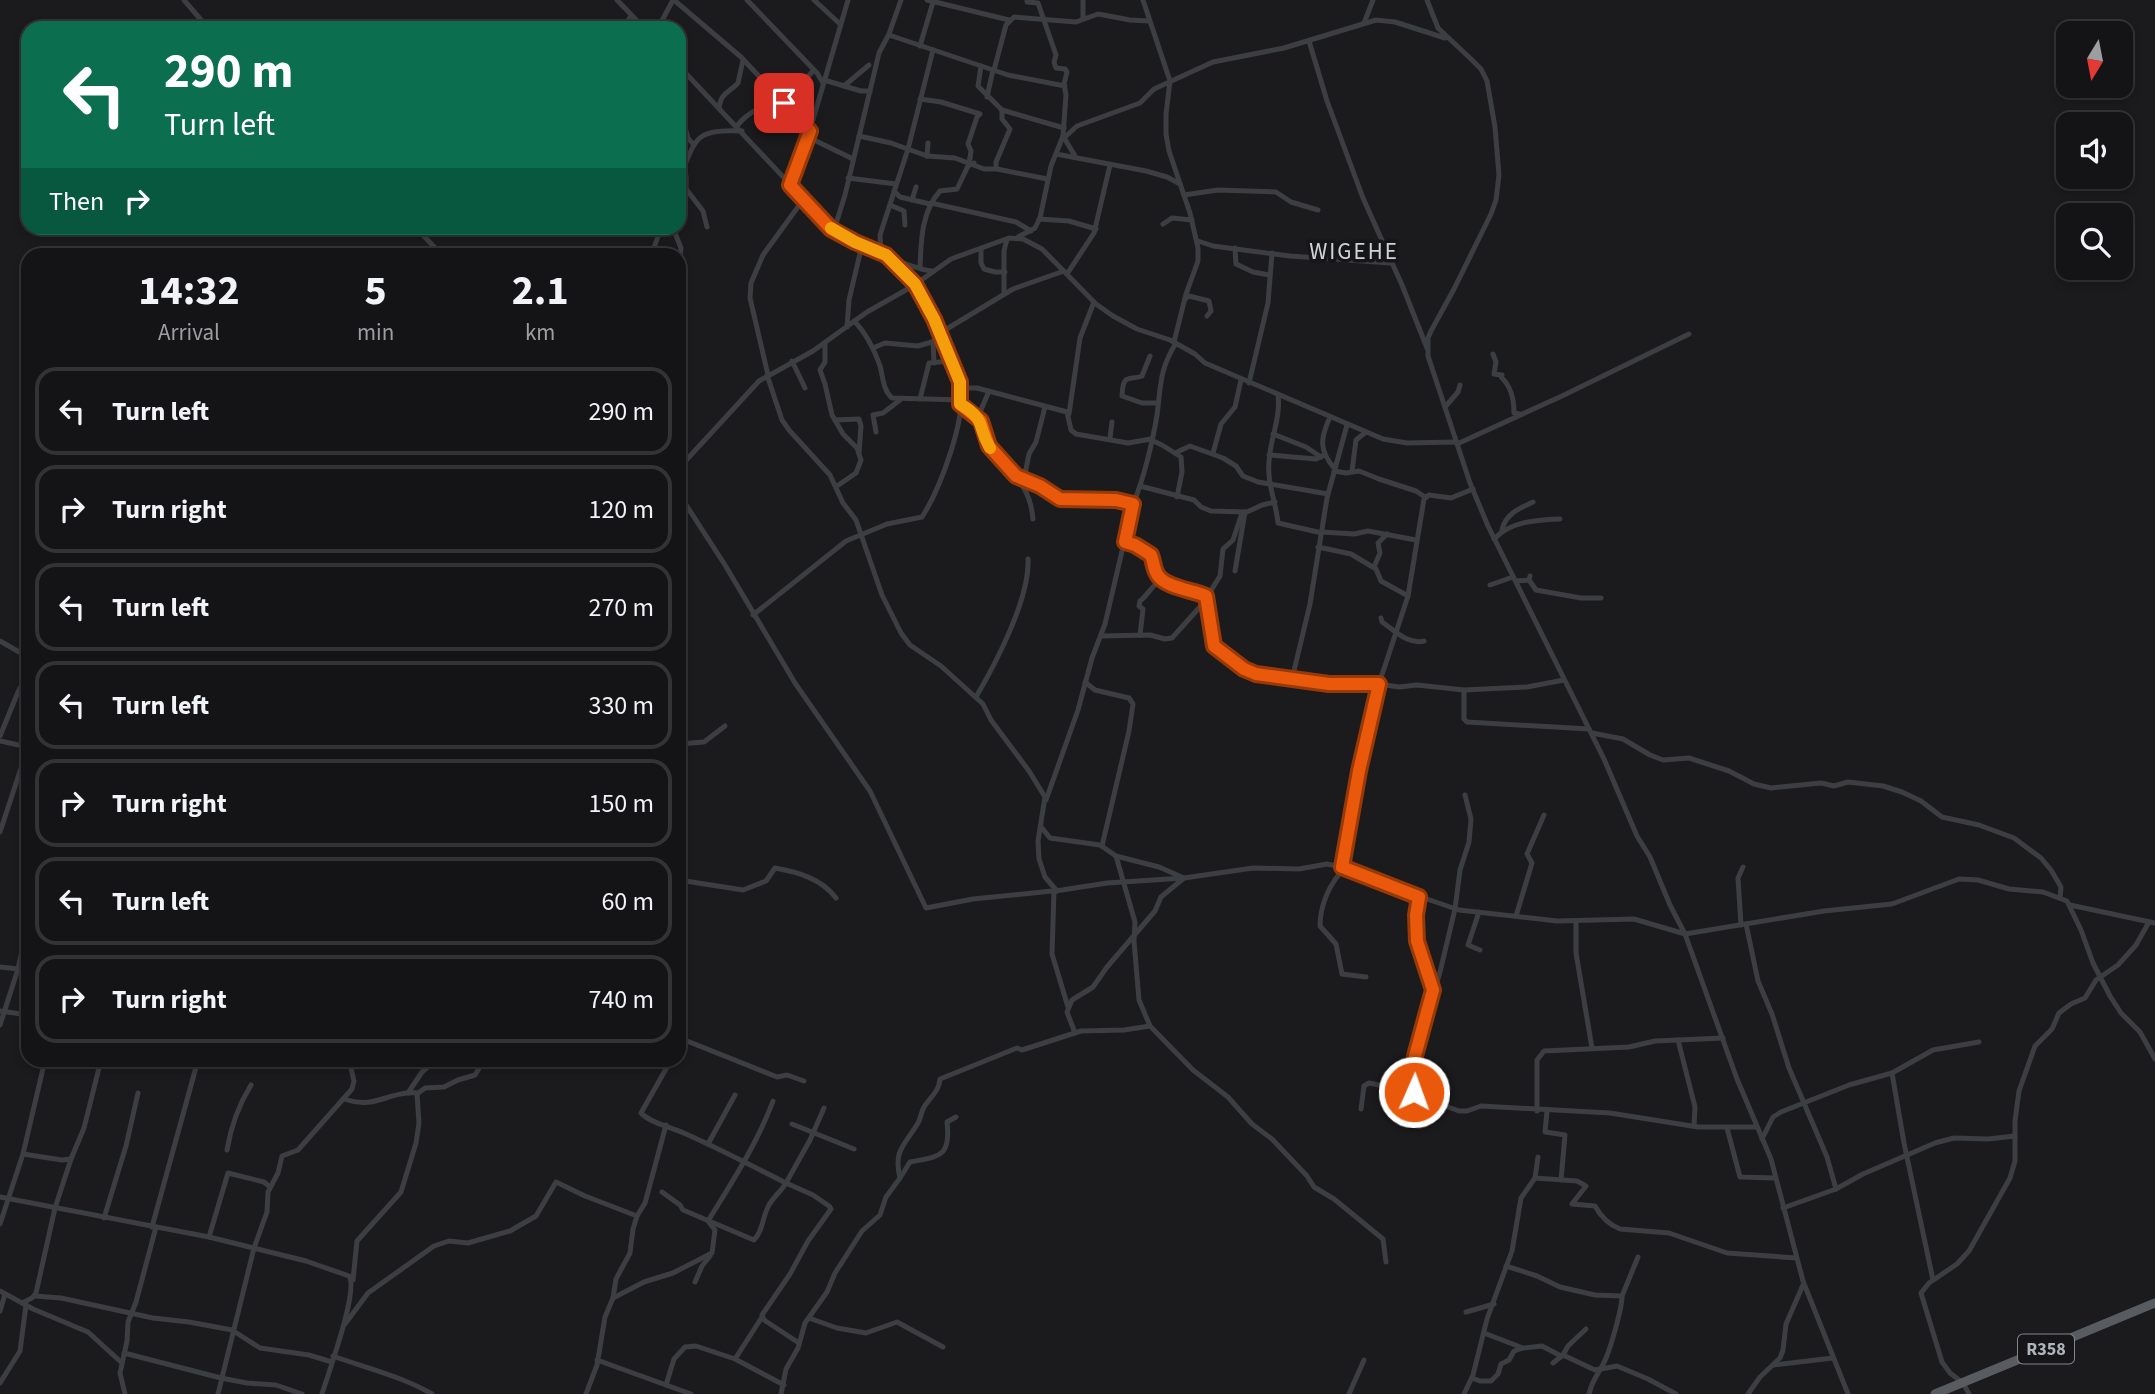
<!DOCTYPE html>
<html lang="en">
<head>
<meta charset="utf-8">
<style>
  :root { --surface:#141416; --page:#212123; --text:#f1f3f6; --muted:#9d9ea1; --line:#333335 }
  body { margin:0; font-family:"Source Sans 3",sans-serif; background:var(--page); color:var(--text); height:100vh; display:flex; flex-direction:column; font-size:26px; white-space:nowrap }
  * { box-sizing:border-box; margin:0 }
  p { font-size:23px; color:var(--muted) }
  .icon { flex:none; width:38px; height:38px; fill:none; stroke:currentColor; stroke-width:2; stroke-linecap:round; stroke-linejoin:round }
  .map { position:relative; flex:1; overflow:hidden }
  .sheet { position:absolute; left:21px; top:248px; width:665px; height:819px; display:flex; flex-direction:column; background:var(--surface); border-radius:21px; box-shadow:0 4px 10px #0003,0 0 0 2px var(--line) }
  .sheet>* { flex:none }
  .banner { position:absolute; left:21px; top:21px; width:665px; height:214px; border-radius:21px; box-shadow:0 4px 10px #0003,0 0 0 2px var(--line); background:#0b6e4f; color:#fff; overflow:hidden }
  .needle { width:46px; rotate:190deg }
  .tools { position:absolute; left:2056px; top:21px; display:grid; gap:14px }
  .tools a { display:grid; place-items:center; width:77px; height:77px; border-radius:14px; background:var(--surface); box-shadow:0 4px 10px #0003,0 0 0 2px var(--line); font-size:35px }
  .pin { position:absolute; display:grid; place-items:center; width:60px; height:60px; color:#fff; margin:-30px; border-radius:14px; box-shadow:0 4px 10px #0006 }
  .me { position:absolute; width:77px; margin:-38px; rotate:2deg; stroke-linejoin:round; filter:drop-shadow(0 0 5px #0008) }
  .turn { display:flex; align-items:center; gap:24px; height:147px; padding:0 28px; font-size:32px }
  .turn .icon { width:91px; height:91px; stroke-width:2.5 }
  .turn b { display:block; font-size:49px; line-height:60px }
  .then { display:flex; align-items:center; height:66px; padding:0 28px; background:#0003; gap:14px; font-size:26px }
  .eta { display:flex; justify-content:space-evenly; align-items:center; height:119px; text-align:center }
  .eta b { font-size:42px; font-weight:700; line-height:49px }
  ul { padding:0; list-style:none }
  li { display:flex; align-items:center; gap:21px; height:88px; margin:0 14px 10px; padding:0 14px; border:4px solid var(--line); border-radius:21px }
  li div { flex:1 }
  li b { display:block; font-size:26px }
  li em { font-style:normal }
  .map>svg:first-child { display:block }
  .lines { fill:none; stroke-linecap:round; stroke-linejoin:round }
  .minor { stroke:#3c3e42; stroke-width:5 }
  .primary { stroke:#585c61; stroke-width:9 }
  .minor-bridge { stroke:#3c3e42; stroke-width:5 }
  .route-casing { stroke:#983908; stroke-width:18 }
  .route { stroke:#ea580c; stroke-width:12 }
  .slow { stroke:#f59e0b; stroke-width:12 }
  .labels { text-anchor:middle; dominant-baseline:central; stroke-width:7; stroke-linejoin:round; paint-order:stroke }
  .shield { fill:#161618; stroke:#80858b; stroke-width:2 }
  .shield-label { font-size:18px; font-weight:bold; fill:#aeb5bc }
  .quarter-label { font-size:23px; letter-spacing:2px; fill:#cfd3d8; stroke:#161618 }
</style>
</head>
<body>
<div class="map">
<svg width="2155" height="1394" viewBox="0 0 2155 1394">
  <rect width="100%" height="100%" fill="#1b1b1d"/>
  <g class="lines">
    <g class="minor">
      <path d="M184,0l24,28"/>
      <path d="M617,0l27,28"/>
      <path d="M674,0l67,57 69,74"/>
      <path d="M747,0l70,73 6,10"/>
      <path d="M814,0l26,24"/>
      <path d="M927,0l82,20"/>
      <path d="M1143,0l27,81 -4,33v20l3,17 21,62 8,35v13l-12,33 -12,48"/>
      <path d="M1427,0l11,28 33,31 10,10 6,12 8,46 4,48 -3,25 -5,14 -37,75 -23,42 -3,7v18l42,127 18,43 116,233 33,77 13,21 20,48 15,29 52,145 34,80 32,122 45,113"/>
      <path d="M1083,19v-19"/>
      <path d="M1364,23l9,-23"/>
      <path d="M623,28l8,-12"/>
      <path d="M658,28l15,-28"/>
      <path d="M889,35l119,40 57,11"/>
      <path d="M1309,41l18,60 36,97 39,87 25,63"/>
      <path d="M920,46l13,-44"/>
      <path d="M679,66l152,162c21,14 77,40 101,43"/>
      <path d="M981,66l-3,20 24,24 62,18"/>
      <path d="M994,70l12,-45 8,-8 62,5 22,-8 32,6 19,1"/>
      <path d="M824,80l37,11h9"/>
      <path d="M844,86l25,-21"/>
      <path d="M987,97l6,-27"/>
      <path d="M920,99l21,3 39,12 -3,3 -9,27 3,7 -1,7"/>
      <path d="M784,103l30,-33"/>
      <path d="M679,107l9,31 5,6"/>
      <path d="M719,108c2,-16 10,-15 19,-25l5,-23"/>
      <path d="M737,126c11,-15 27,-20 44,-26"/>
      <path d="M859,136l32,7 36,13 28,2 29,11h13l50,10"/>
      <path d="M1063,136l12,20"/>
      <path d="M808,137l45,22"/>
      <path d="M1064,138l13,-12 63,-23 14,-14 59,-27 71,-14 92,-28 19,2 50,16"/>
      <path d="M1056,154l90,17 21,6 13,7"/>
      <path d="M927,156l1,-13"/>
      <path d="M996,168v-6l14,-33 -8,-10v-9"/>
      <path d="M683,170l3,6v13l17,22 4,16"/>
      <path d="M848,178l48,6"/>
      <path d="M679,179c17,-39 14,-51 63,-48"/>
      <path d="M790,185l15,-38 43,-147"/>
      <path d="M894,191l6,6 30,7"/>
      <path d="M1184,195l34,-5 58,2 15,10 27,8"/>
      <path d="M912,200l4,-13"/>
      <path d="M931,203l85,19 15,9"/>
      <path d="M890,205l14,6 1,14"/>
      <path d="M1039,219l30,2 27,8"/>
      <path d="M1163,224l9,-6 20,2"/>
      <path d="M416,228l27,28"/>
      <path d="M673,228l8,20 -2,18"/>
      <path d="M834,230l11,-35 34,-142 10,-19 12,-34"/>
      <path d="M1018,237l17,-9 5,-10 11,-52 12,-30 3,-41 -2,-11 3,-12 -2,-3 -9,-1 -2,-6 2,-7 -18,-52 -11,-1v-2"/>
      <path d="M1198,241l15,5 77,10 101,7"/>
      <path d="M1235,248l1,16 17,8 16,3"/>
      <path d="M981,249v14l3,6 11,3h10"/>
      <path d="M881,252l-1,-17 28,-86 25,-99"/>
      <path d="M651,256l10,-28"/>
      <path d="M888,257l27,28"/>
      <path d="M920,268c1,-26 1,-56 20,-77l17,-2 11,-23 6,-3"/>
      <path d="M1067,274l27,-41 16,-68"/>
      <path d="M1004,294v-43l3,-12"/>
      <path d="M1185,299l4,-3 20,5 2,10 -4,5"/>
      <path d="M854,321c13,13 20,28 26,45 3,11 3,24 12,32l69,2"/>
      <path d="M847,327l2,-27 13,-55"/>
      <path d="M940,333l73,-44 51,-18"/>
      <path d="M933,341l1,22"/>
      <path d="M825,343v19l-5,8 5,14 7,31 11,19 14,14 4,12 -5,13 -19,13"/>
      <path d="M873,348l12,-5 33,3 24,-7"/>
      <path d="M1493,354l3,8 -2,12 8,1 -1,2c10,9 13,23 13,36l6,1"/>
      <path d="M1150,356l-8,20c-14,5 -19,-3 -20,20l20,7h15"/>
      <path d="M792,361l13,27"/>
      <path d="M767,375l15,45 7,10 41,45 13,28 13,17 26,75 19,38 9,12 31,21 42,38 8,16 38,51 16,26 -7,44 1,18 6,18 12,14"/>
      <path d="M768,375l-18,-77 1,-15 12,-28 40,-55"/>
      <path d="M1249,383l19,-80 4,-50"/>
      <path d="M961,388h16l90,24 4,18 5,4 52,9 23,-4"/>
      <path d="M1278,395c3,23 -8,44 -9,67 -2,22 7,40 9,61l44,10"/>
      <path d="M920,399l9,-36 22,-2"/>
      <path d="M960,404c29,18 15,20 29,42 19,30 40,32 44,73"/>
      <path d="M1445,407l13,-15 2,-7"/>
      <path d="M1069,414l11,-76 14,-36"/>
      <path d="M978,417l11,-26"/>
      <path d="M1330,417c-10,22 -11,33 4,51"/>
      <path d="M835,420l24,-1 2,7 -2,27"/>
      <path d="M876,432l-3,-17 10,-2 17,-13"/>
      <path d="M1273,434l33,13 15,10"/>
      <path d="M1110,438l2,-16"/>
      <path d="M1151,440l11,5 19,12 1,15 -5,25"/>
      <path d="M1457,444l105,-48 127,-62"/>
      <path d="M1175,453l15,-7 33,12 13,8 7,10 15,6 70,12"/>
      <path d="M1213,453l8,-29 14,-17 6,-27"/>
      <path d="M1269,455l47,4 8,-4"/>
      <path d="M679,468l80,-87 54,-30 54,-39 46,-26 38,-27 58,-21 14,1 19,10 54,55 17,12 24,13 33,11 25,14 10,9 178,76 24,4 50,-1"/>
      <path d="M1334,471l12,2 13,-2 20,8 37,12 9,6"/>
      <path d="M1352,471l4,-31 10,-8"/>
      <path d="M1017,476l22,10 21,13 56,2 17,3"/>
      <path d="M1024,479l5,-25 7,-12 9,-35"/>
      <path d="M1140,486l54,14 7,7 10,4 36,1 15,-7 13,-3"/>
      <path d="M679,494l46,71 70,118 75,108 56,117 47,-9 89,-9 45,-7 77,-5 69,-10 46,1 28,-5 15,3 41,17 76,26 98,11 77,-2 51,15 139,-23 68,-7 67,-25 19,1 31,9 34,3 24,9 14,29 12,33 17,33 11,17 19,19 15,27"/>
      <path d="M1502,530c3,-16 18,-22 31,-28"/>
      <path d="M1322,532l32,2 14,-3 48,9"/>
      <path d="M1494,539c17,-18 43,-19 66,-20"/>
      <path d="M1125,542l10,3 16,10c3,7 2,15 8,22 11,12 32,13 47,19l8,50 36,26 52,9 33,3h44l20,3 18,-2 47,5 63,-3 37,-7"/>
      <path d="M1318,547l33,7 25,15 5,12 27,15"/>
      <path d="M1374,567l6,-14 -2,-10 9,-9"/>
      <path d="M1235,571l10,-59"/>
      <path d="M1529,580l7,10 45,8h20"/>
      <path d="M1516,581l13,-1 1,-4"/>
      <path d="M1490,585l23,-8"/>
      <path d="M1207,597l13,-21 3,-27 10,-9 9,-27"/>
      <path d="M753,615l93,-74 41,-17 35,-7c18,-28 46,-101 38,-134 -2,-9 -7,-17 -11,-25 -11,-25 -20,-50 -34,-74"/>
      <path d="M1381,618l1,4c12,8 26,23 42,19"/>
      <path d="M1140,635l3,-26 -4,-3 1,-5c8,-6 11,-15 22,-22"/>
      <path d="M1101,636l49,-1 15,4 7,-1 35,-39"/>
      <path d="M0,641l28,16"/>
      <path d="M1292,679l18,-75 17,-106 20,-73"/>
      <path d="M1085,682l10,8 34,8 4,6 -4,27 -27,115"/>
      <path d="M1464,690v29l3,3 122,7"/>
      <path d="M976,697c20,-34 54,-99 52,-138"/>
      <path d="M1592,733l31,6 27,16 13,5 26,-2 40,13 25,13 17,4 50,-5 13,3 14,-4 35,4 19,6 19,9 21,16 37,8 35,13 27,20 10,12 10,17 -1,11"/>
      <path d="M0,736l18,-44 10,-18"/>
      <path d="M0,741l28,6"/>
      <path d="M679,744l25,-2 21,-16"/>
      <path d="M1046,800l32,-90 14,-52 13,-34 28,-120c10,-22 20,-64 24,-89 4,-29 2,-45 19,-72"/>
      <path d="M1042,828l8,10 50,7 16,11 43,11 25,11 -23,19 -6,14 -48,56 -14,20 -21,13 -5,12 8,21"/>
      <path d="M0,832l28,-85"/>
      <path d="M1116,856l19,66 -1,19 5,59 11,26 43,44 35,27 24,27 20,15 35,37 7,11 20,12 49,40 3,23"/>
      <path d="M1342,867l17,-96 20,-87 29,-88 16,-97 5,-4 22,3 22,-9"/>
      <path d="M1345,868c-15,14 -25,37 -25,58l16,18 6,30 24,3"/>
      <path d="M679,880l64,10 23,-9 9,-13c23,4 47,11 61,30"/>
      <path d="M1054,891l-2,63 16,53"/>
      <path d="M1419,897c-6,33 2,62 14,92"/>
      <path d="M2070,905l85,18"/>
      <path d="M1479,912l-11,33 12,5"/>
      <path d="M1516,916l16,-53 -5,-9 17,-39"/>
      <path d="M1576,921v32l16,95"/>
      <path d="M1746,924l12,57 14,33 17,54 38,89 9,32"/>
      <path d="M1741,925l-3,-47 5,-11"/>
      <path d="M0,967l28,3"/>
      <path d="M0,1011l28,4"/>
      <path d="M0,1025l18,-56 10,-46"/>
      <path d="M1678,1040l17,67 -1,19"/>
      <path d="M679,1042l1,-2 7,1 90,36 10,-2 17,6"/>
      <path d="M671,1060l-30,53c9,10 32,15 45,21 34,15 66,32 100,49l24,-43 14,-32"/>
      <path d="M1892,1073l12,70 29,137"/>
      <path d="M1414,1092l1,-36 25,-84 15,-63 5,-39 9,-28 2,-23 -6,-24"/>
      <path d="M408,1093l14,-21 14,-12"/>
      <path d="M344,1099c33,11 42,-8 74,-6"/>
      <path d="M1361,1109l3,-23 5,-3 43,9 10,9 18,3 19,7h8l14,-5 129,7 88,14h58"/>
      <path d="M1537,1111v-51l7,-9 85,-4 26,-6 68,-3"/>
      <path d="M1547,1111l-2,21 20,3 -4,45"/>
      <path d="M792,1124l62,25"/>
      <path d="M1727,1128l13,49 35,1"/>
      <path d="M1762,1139l11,-22 8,-5 68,-27 43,-12 41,-23 46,-8"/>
      <path d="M708,1144l27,-49"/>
      <path d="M227,1150c4,-24 11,-44 24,-65"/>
      <path d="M23,1154l39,6 9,-1"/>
      <path d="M900,1178l10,-16c29,-6 41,-4 37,-40l9,-5"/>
      <path d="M1535,1178l42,3 9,5 -14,18 23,2c6,11 15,19 25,23l49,4 58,20 69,5"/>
      <path d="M662,1192l18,13 3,5 71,30c9,-9 8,-21 14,-33 4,-9 12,-14 18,-24l27,12 16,11 2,3 -23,32 -18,33 -28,41 2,5 35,23"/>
      <path d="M0,1197l209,40 97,24 43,15c10,14 -21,98 -27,118"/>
      <path d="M1783,1208l53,-19 27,-15 72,-31 19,-5 34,1 27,-3"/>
      <path d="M104,1218l22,-72 12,-53"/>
      <path d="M0,1224l23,-70 22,-94"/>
      <path d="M152,1227l46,-167"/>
      <path d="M209,1237l19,-64 36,9 6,5"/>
      <path d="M1506,1266l31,10 23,11 35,8 27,1 16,-39"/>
      <path d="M353,1280l4,-39 44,-49 15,-49 3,-20 -2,-29 8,-6 19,-1 14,-7 17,-5 9,-15"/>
      <path d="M695,1282l7,-16 8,-10"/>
      <path d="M0,1291l33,18 55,23 34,31"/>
      <path d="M35,1296l26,2 92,20 36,4 43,8 28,18 49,7 23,7"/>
      <path d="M613,1298l31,-16 29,-9 39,-20 3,-23 -7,-9c24,-39 49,-77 65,-120"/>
      <path d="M22,1303l10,-5 4,-5 19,-85 16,-49 13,-31 17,-68"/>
      <path d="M0,1311l5,-17"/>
      <path d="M1466,1312l28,-8"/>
      <path d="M809,1318l28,10 29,5 31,-11 46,25"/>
      <path d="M345,1324l23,-31 66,-47 15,-5 19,2 42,-12 26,-15 20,-34 29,14 52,20"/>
      <path d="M1484,1333l39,15 19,-2 19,10"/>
      <path d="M124,1353l97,25 26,5 29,2 26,9"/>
      <path d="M1563,1355l5,-9 18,-17"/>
      <path d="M333,1356c33,12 68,20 99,38"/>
      <path d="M735,1359l49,26"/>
      <path d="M597,1360l94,34"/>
      <path d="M1553,1363l10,-8 32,15 22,-4 31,13 28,15"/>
      <path d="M1773,1365l60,-7"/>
      <path d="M1472,1378l8,3h11l7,-7 3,-10 8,-4 5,-9 9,-3"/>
      <path d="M0,1383l20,-32 6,-46"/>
      <path d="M666,1385l8,-26 11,-12 11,-1 39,13 27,-42"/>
      <path d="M125,1394l-5,-21 7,-32 1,-19 8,-20 20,-75"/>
      <path d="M218,1394l36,-146 13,-36 1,-20 10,-19 4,-17 16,-6 54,-61 2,-8 -5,-21"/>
      <path d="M586,1394l11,-29 8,-48 8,-19 3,-19 14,-26 3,-24 4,-13 8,-13 21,-78"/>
      <path d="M781,1394l5,-25 12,-21 7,-25 22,-31 8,-19 27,-42 18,-16 6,-18 14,-19c-7,-28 5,-33 18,-55 3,-5 3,-11 6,-16 6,-10 15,-15 16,-28l77,-31 5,2 59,-19 43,-1 26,-4"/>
      <path d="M1349,1394l15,-34"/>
      <path d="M1464,1394l9,-19 14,-56 25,-68 9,-53 14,-20 3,-21"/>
      <path d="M1589,1394c4,-17 11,-21 17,-36 5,-12 16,-49 16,-62"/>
      <path d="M1748,1394l12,-17 20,-19 3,-8 3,-26 17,-39"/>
      <path d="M1969,1394l-6,-11 -13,-10 -8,-11 -21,-69 8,-10 28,-19 12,-13 41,-73 5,-17v-40l4,-30 16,-45 17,-17 7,-16 12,-9 14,-6 11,-18 22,-15 18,-20 13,-23"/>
    </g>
    <path class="primary" d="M1935,1394l220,-91"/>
    <path class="minor-bridge" d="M969,163l1,-5"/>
  </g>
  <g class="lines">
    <g class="route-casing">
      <path id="route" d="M784,103l26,28 -20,54 41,44 24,13 31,13 29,29 19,35 26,63v22l21,17 8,25 27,30 24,10 20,13 56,1 17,4 -8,38 10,3 16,10c3,7 2,15 8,22 10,11 33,13 47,19l8,50 30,23 12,5 73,10h50l-20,87 -17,96 77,30 -3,18 1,26 16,49 -18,66 -1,36"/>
    </g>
    <use href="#route" class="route"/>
    <path class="slow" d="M831,228l24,14 31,13 29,29 19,35 26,63v22c28,17 16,21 30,44"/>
  </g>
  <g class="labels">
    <rect class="shield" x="2018" y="1334.5" width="56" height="29" rx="5"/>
    <g class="shield-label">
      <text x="2046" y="1349">R358</text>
    </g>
    <g class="quarter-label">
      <text x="1354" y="251">WIGEHE</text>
    </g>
  </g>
</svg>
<div class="tools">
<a><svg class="needle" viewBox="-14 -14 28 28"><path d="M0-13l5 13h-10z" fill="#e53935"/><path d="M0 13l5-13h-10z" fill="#9d9ea1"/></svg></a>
<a><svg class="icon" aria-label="sound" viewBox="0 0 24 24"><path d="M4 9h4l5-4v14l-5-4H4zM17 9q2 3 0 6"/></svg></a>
<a><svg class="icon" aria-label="search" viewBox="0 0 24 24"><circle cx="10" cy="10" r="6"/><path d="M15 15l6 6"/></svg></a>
</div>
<div class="pin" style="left:784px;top:103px;background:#d93025"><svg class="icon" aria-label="arrive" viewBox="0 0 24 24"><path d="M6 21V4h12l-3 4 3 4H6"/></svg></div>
<svg class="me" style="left:1414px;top:1092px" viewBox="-20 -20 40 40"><circle r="17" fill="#ea580c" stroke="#fff" stroke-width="3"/><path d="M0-11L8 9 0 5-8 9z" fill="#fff"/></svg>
<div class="banner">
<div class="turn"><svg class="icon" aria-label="left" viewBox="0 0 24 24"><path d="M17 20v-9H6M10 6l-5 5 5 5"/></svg><div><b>290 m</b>Turn left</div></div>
<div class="then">Then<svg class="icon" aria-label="right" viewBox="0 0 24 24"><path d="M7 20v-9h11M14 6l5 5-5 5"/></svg></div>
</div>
<section class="sheet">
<div class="eta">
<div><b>14:32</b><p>Arrival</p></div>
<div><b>5</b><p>min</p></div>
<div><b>2.1</b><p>km</p></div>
</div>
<ul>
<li><svg class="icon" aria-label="left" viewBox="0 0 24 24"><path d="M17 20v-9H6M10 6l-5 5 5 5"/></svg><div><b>Turn left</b></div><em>290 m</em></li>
<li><svg class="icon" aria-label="right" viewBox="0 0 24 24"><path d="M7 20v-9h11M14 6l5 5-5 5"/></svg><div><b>Turn right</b></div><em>120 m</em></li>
<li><svg class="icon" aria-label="left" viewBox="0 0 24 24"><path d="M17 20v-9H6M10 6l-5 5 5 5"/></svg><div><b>Turn left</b></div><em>270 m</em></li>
<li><svg class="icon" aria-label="left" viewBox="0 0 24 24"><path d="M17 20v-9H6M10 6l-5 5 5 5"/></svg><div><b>Turn left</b></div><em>330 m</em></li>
<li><svg class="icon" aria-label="right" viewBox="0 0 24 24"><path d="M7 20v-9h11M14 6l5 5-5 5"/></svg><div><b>Turn right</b></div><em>150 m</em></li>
<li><svg class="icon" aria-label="left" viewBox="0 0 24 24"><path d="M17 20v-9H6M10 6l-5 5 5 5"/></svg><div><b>Turn left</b></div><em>60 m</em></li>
<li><svg class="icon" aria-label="right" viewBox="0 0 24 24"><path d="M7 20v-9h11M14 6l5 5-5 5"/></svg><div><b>Turn right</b></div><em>740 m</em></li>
</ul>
</section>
</div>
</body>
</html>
